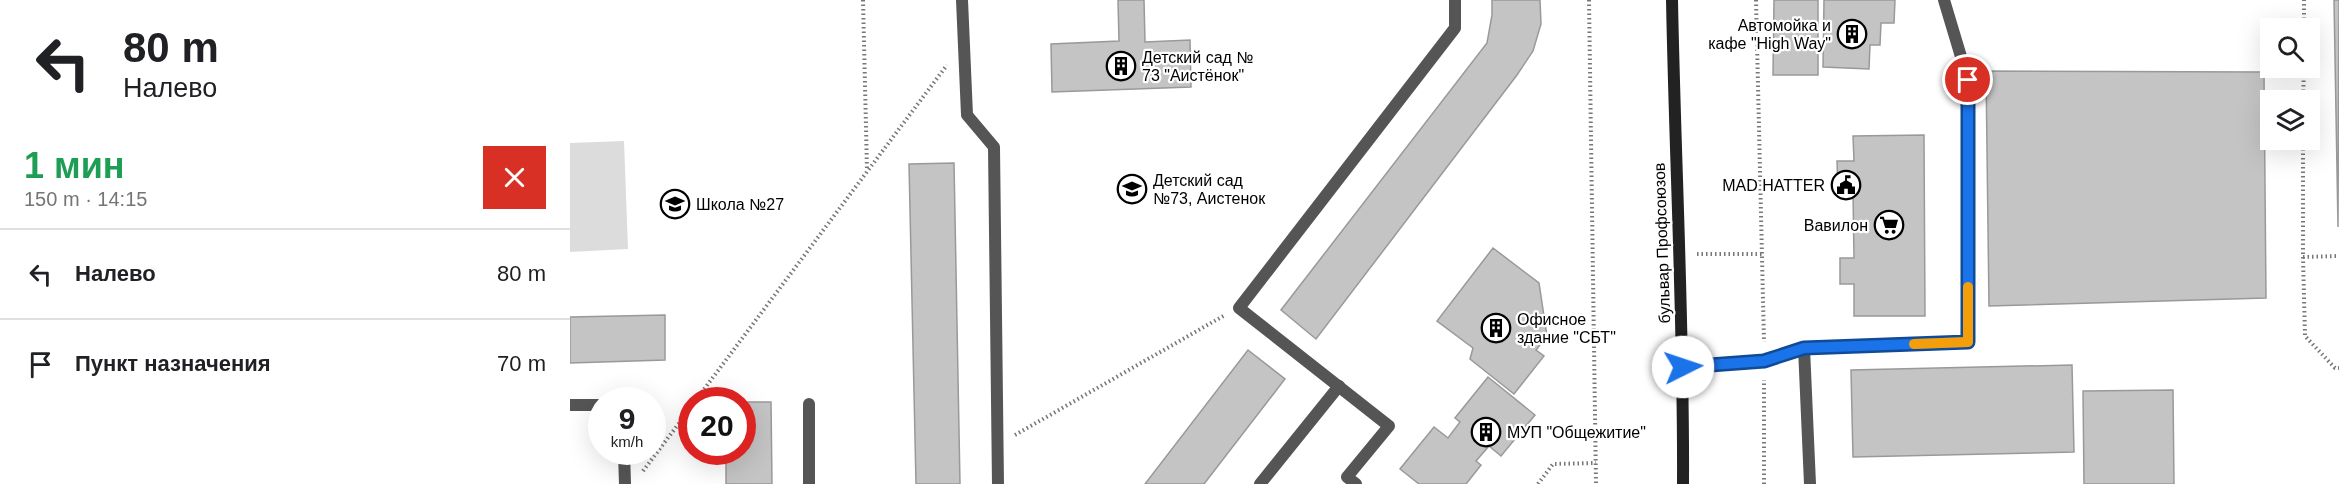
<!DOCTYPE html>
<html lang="ru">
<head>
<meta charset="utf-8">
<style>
  :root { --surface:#fff; --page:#f2f2f2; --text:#202124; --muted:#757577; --line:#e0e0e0 }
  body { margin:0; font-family:Arial,sans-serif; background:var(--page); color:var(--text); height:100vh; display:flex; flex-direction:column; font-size:22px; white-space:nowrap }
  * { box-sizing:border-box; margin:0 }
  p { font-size:20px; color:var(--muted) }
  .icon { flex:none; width:33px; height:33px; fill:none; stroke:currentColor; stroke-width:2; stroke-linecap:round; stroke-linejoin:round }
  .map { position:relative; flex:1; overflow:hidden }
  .drawer { display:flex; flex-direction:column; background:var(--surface); width:570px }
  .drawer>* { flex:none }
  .hud { background:#fff; color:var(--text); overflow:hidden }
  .controls { position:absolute; left:1690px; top:18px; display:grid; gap:12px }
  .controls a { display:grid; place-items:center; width:60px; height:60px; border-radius:0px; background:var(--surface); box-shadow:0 6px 24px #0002; font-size:30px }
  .speed { position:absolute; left:18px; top:387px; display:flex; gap:12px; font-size:30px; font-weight:700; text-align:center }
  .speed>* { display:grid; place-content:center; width:78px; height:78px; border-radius:50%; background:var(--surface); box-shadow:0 6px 24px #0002; line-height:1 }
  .speed small { font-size:15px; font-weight:400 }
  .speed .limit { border:9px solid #d22; background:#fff; color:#111 }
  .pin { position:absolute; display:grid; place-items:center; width:51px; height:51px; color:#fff; margin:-26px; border:3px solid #fff; border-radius:50%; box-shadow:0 2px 6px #0007 }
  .me { position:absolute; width:66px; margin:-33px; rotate:86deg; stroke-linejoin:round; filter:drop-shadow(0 0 4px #0008) }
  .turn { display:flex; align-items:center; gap:21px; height:126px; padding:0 24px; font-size:27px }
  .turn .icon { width:78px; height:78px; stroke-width:2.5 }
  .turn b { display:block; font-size:42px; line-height:51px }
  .round { display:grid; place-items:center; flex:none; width:63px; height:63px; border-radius:0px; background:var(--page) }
  .summary { display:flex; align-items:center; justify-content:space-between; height:102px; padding:0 24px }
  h1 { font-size:36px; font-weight:700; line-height:45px; color:#1e9e55 }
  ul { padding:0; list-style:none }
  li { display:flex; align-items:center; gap:18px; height:90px; padding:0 24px; border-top:2px solid var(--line) }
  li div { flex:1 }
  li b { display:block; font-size:22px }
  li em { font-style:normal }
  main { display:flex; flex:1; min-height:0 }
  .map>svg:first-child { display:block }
  .green { fill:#dcdcdc }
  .building { fill:#c4c4c4; stroke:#999; stroke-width:1.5 }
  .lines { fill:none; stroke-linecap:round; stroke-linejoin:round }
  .path { stroke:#777; stroke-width:4; stroke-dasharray:1.5 3; stroke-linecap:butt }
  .lane { stroke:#555; stroke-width:12 }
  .secondary { stroke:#222; stroke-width:12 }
  .route-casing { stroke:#114b97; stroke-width:15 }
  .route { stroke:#1a73e8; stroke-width:10 }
  .slow { stroke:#f59e0b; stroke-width:10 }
  .labels { text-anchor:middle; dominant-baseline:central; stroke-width:4.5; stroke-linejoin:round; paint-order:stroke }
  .poi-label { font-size:16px; fill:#000; stroke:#fff; text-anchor:start }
  .street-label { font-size:16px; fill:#000; stroke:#fff }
</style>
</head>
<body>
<main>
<section class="drawer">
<div class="hud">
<div class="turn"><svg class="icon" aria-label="left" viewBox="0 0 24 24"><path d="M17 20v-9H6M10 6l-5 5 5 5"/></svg><div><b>80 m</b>Налево</div></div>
</div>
<div class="summary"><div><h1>1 мин</h1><p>150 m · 14:15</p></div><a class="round" style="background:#d93025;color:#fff"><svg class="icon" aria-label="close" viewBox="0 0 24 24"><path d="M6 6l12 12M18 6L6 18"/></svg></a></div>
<ul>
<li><svg class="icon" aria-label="left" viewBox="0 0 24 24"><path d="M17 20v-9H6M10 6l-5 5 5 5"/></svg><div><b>Налево</b></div><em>80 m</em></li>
<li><svg class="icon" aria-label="arrive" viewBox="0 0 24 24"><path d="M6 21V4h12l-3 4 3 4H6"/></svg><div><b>Пункт назначения</b></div><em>70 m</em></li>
</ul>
</section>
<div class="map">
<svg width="1769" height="484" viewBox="0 0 1769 484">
  <rect width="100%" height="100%" fill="#fff"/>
  <path class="green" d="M54,141l4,108 -58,3v-109z"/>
  <g class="building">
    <path d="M548,0h26l1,42 45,-2 1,47 -139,5 -1,-48 68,-3z"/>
    <path d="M922,0h48l1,24 -8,27 -16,24 -201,264 -35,-29 206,-267 5,-28z"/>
    <path d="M1204,0h44v75h-45z"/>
    <path d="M1254,0h71l-1,23h-13l-1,22h-10l-1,24 -46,-2z"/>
    <path d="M1764,0h5l-1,227z"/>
    <path d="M1416,71l278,1 2,226 -277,8z"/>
    <path d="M1354,135l1,181h-71v-32h-14v-26h14l-1,-66h-15l-1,-31h17l-1,-25z"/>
    <path d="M384,163l6,321h-44l-7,-320z"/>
    <path d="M923,248l46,35 8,53 -11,14 8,6 -30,38 -44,-35 3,-11 -36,-27z"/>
    <path d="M95,315v45l-95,3v-46z"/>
    <path d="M678,350l37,29 -81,105h-59z"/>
    <path d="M1502,365l2,87 -221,5 -2,-87z"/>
    <path d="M918,377l47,38 -34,41 -12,-10 -13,15 5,4 -15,19h-47l-19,-15 34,-42 14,11 12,-16 -5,-4z"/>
    <path d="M1603,390l1,94h-90l-1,-93z"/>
    <path d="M172,402h29l1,82h-46v-32h16z"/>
  </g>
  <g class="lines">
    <g class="path">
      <path d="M293,0l4,170"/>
      <path d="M1019,0l7,484"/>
      <path d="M1186,0l8,342"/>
      <path d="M1734,28v-28"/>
      <path d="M1733,100l1,-32"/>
      <path d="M1733,140v117l36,-1"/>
      <path d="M1127,254h65"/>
      <path d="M1733,257l2,79 30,32h4"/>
      <path d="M126,400l251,-335"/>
      <path d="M445,435l210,-120"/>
      <path d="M73,471l49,-65"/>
      <path d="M968,484l15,-20 43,-1"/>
      <path d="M1194,484v-104"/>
    </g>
    <g class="lane">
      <path d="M392,0l5,115 27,32 4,337"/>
      <path d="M1234,348l6,136"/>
      <path d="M1113,367l81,-6 40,-13 164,-6v-262l-24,-80"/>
      <path d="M239,404v80"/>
      <path d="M0,405h32"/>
      <path d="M54,452l1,32"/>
      <path d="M690,484l79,-98"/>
      <path d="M786,484l-9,-7 42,-51 -150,-118 216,-280v-28"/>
    </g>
    <path class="secondary" d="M1102,0c3,161 12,323 11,484"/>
  </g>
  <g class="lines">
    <g class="route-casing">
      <path id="route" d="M1113,367l81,-6 40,-13 164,-6v-262"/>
    </g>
    <use href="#route" class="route"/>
    <path class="slow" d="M1344,344l54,-2v-55"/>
  </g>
  <defs>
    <g id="building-ring" transform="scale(1.5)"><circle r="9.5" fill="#fff" stroke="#000" stroke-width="1.5"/><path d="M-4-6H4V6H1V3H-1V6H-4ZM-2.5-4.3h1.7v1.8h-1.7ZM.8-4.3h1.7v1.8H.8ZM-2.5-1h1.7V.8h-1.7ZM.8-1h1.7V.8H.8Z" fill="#000"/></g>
    <g id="civic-ring" transform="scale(1.5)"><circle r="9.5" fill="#fff" stroke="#000" stroke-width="1.5"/><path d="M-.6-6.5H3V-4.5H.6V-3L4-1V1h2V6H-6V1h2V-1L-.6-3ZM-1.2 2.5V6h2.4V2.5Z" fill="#000"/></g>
    <g id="school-ring" transform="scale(1.5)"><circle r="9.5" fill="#fff" stroke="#000" stroke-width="1.5"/><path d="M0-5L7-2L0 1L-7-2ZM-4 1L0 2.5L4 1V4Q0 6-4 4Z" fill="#000"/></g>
    <g id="supermarket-ring" transform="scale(1.5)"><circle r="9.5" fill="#fff" stroke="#000" stroke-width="1.5"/><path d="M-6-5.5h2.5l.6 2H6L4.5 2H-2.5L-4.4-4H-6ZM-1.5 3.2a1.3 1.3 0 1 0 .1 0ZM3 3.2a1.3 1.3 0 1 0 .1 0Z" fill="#000"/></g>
  </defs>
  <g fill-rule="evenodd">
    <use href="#building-ring" x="1282" y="34"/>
    <use href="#building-ring" x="551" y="66"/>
    <use href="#civic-ring" x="1276" y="185"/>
    <use href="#school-ring" x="562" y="189"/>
    <use href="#school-ring" x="105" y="204"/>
    <use href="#supermarket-ring" x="1319" y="225"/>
    <use href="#building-ring" x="926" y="328"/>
    <use href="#building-ring" x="916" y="432"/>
  </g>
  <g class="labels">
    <g class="poi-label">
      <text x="1261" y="25" text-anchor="end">Автомойка и<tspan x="1261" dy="18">кафе "High Way"</tspan></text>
      <text x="572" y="57">Детский сад №<tspan x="572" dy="18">73 "Аистёнок"</tspan></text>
      <text x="583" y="180">Детский сад<tspan x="583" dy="18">№73, Аистенок</tspan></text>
      <text x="1255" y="185" text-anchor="end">MAD HATTER</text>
      <text x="126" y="204">Школа №27</text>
      <text x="1298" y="225" text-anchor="end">Вавилон</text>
      <text x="947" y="319">Офисное<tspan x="947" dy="18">здание "СБТ"</tspan></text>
      <text x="937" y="432">МУП "Общежитие"</text>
    </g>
    <g class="street-label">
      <text transform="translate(1092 243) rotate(-92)">бульвар Профсоюзов</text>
    </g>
  </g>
</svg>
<div class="controls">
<a><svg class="icon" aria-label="search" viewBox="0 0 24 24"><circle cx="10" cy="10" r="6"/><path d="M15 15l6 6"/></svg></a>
<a><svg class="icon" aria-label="layers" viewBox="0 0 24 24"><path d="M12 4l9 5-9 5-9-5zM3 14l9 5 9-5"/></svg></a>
</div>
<div class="speed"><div>9<small>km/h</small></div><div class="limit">20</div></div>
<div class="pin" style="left:1398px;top:80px;background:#d93025"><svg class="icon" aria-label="arrive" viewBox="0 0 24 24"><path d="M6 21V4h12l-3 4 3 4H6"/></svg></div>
<svg class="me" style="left:1113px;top:367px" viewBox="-20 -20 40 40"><circle r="19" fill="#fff"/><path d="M0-13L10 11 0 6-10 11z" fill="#1a73e8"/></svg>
</div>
</main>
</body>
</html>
